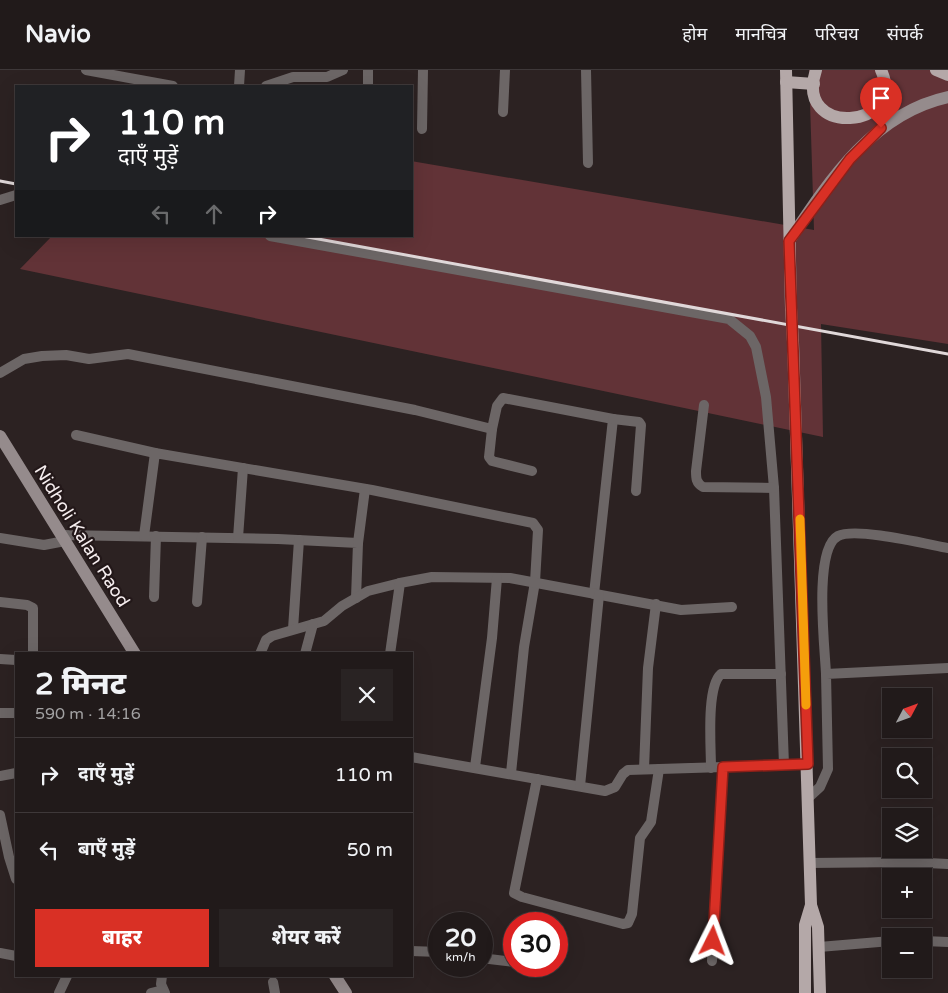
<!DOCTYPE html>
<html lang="hi">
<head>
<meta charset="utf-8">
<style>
  :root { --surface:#211a1a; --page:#292323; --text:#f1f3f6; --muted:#a2a1a2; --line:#3e3839; --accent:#d93025 }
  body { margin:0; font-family:"Varela Round","Noto Sans Devanagari",sans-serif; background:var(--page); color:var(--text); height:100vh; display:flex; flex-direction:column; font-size:19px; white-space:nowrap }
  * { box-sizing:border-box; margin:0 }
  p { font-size:16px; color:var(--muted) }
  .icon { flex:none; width:28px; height:28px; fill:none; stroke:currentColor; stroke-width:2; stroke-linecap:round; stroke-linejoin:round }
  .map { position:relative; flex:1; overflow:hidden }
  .details { position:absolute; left:15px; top:582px; width:398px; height:325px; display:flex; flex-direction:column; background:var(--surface); border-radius:0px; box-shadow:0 5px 20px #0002,0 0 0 1px var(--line) }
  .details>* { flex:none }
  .hud { position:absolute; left:15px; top:15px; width:398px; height:152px; border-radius:0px; box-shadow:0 5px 20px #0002,0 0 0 1px var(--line); background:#202124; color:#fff; overflow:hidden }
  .needle { width:32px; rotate:49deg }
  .buttons { position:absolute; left:882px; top:618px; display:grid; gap:10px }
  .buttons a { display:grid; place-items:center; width:50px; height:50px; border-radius:0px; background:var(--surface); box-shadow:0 5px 20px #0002,0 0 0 1px var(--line); font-size:25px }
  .speed { position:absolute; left:428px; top:842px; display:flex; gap:10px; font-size:25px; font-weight:700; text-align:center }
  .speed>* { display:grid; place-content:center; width:65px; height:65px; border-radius:50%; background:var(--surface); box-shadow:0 5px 20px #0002,0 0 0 1px var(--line); line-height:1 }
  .speed small { font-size:12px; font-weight:400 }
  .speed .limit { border:8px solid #d22; background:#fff; color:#111 }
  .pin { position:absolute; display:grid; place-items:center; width:42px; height:42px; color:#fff; margin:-51px -21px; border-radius:50% 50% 50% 0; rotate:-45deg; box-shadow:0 0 5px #0007 }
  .pin .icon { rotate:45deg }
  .me { position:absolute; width:55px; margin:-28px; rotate:3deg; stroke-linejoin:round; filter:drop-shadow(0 0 4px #0008) }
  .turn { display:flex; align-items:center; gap:18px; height:105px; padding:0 20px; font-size:22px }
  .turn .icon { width:65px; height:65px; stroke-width:2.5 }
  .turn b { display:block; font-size:35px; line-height:42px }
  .lanes { display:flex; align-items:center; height:48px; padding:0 20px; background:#0003; justify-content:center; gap:25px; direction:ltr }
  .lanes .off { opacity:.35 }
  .round { display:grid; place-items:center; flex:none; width:52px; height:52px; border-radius:0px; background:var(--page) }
  .summary { display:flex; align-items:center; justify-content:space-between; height:85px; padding:0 20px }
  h1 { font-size:30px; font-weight:800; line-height:38px }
  .primary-button { display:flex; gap:10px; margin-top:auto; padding:10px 20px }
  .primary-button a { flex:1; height:58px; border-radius:0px; background:var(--accent); color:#fff; font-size:20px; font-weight:800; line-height:58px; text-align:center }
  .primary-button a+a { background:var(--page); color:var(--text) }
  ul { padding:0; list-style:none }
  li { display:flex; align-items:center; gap:15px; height:75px; padding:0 20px; border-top:1px solid var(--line) }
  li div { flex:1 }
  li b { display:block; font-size:19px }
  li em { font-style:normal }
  header { display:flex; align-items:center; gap:30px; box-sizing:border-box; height:70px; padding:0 25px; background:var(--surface); border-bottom:1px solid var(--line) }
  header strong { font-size:24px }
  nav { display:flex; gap:28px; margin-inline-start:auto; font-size:18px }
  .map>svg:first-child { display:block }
  .green { fill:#623337 }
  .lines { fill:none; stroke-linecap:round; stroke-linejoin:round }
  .street { stroke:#6c6666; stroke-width:10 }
  .secondary { stroke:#958b8c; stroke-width:12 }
  .primary { stroke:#b4a8a8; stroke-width:12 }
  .rail { stroke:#e0d8d9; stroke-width:3 }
  .primary-bridge { stroke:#b4a8a8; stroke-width:12 }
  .route-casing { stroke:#8d1f18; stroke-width:12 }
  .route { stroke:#d93025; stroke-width:9 }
  .slow { stroke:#f59e0b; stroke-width:9 }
  .labels { text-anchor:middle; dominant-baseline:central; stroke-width:4.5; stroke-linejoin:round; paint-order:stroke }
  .street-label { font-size:18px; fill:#f6eeef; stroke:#231819 }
</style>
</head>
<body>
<header>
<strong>Navio</strong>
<nav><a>होम</a><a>मानचित्र</a><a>परिचय</a><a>संपर्क</a></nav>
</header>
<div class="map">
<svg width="948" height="923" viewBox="0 0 948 923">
  <rect width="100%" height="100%" fill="#2c2222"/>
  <path class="green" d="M809,0h139v274l-127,-20 2,113 -803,-168 32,-33h359v-75l403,69z"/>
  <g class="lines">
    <g class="street">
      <path d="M86,0l87,16"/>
      <path d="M586,0l2,93"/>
      <path d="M239,16l1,-16"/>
      <path d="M266,16l27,-9h34l16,-7"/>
      <path d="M368,16v-16"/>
      <path d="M503,42l2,-42"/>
      <path d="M422,59l1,-59"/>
      <path d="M0,130l16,-5"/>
      <path d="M270,166l459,83 21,17 6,11 10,50 8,91 10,277 24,-1"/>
      <path d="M0,303l24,-14 18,-3 24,-1 23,4 39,-5 287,56 77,19 5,-23 6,-8 110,21 -19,175"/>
      <path d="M704,335l-8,66c0,7 0,12 7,16l71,1"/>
      <path d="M613,349l26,3 2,3 -5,66"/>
      <path d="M492,359l-3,28 3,4 40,10"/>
      <path d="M76,365l79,18"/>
      <path d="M61,465l217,4 80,4 -2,55"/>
      <path d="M144,466l11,-83 217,37 161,33 5,7 -3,52 -11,65 -13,126"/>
      <path d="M0,468l44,7 21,-4"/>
      <path d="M238,468l5,-70"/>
      <path d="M358,473l7,-54"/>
      <path d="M154,527l2,-61"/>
      <path d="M0,532l27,3 6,3v46"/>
      <path d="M197,532l5,-65"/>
      <path d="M293,559l6,-89"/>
      <path d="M260,584l6,-14 6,-4 52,-15 18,-15 26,-15 32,-8"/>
      <path d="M305,584l8,-30"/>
      <path d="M390,584l10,-71 32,-6 78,1 171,32 51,-3"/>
      <path d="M0,589l16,1"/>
      <path d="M826,604c-1,-25 -13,-125 12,-138 18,-9 88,8 110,12"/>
      <path d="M0,643h16"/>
      <path d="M411,687l194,34 10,-4 8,-13 5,-4 156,-5"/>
      <path d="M475,697l17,-129 5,-60"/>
      <path d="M711,698c0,-21 -5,-81 10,-94h60"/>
      <path d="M644,699l4,-101 8,-64"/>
      <path d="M0,706l16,-3"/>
      <path d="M537,709l-23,114 8,4 101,27 5,-1 4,-9 8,-76 11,-16 8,-53"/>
      <path d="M580,716l19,-191"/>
      <path d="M808,728l12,-11 8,-18 -2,-95 122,-6"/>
      <path d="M0,745l9,42 7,22"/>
      <path d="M809,793l98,-1 41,2"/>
      <path d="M924,871l24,1"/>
      <path d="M819,877l72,-6"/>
      <path d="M411,881l28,1"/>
      <path d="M0,883l16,3"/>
      <path d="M481,888l33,4"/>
      <path d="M712,891l11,-194"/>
      <path d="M542,896l5,1"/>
      <path d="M162,906l-1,8 4,9"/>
      <path d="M273,912l2,11"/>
      <path d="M59,923l8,-17"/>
      <path d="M151,923l12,-3"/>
    </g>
    <g class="secondary">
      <path d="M789,171c40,-60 84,-128 159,-144"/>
      <path d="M0,366l135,218"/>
      <path d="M335,906l11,17"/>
    </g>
    <g class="primary">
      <path d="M786,0l5,238"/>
      <path d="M816,0c-23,69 92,59 65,0"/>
      <path d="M936,0l12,5"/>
      <path d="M786,12l28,2"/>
      <path d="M793,272l18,563 -6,20v68"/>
      <path d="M811,835l7,22 2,66"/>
    </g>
    <g class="rail">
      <path d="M0,111l16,3"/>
      <path d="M302,166l646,118"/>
    </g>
    <path class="primary-bridge" d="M791,238l2,34"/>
  </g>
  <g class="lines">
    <g class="route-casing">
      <path id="route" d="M713,871l10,-174 85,-3 -19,-523 61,-82 31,-31"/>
    </g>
    <use href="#route" class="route"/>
    <path class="slow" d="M800,449l6,186"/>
  </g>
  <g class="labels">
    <g class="street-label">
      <text transform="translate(82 466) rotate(58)">Nidholi Kalan Raod</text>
    </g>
  </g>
</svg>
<div class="buttons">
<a><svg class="needle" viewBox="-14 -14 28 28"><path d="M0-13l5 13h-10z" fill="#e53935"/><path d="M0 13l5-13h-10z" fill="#a2a1a2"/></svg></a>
<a><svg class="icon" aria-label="search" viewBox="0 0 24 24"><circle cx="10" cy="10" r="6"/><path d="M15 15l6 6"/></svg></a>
<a><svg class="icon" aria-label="layers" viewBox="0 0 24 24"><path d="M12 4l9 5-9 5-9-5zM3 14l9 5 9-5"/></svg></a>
<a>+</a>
<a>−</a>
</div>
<div class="speed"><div>20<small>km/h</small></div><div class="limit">30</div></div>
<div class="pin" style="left:881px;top:58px;background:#d93025"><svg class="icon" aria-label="arrive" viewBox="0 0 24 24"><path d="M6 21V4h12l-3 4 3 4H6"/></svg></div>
<svg class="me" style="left:713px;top:871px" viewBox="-20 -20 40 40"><path d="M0-17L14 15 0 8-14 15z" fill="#d93025" stroke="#fff" stroke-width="4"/></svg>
<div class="hud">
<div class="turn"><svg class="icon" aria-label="right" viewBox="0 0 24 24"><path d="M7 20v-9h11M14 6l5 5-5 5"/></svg><div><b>110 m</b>दाएँ मुड़ें</div></div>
<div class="lanes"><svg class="icon off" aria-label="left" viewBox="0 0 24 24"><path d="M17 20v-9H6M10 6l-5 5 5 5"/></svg><svg class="icon off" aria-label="ahead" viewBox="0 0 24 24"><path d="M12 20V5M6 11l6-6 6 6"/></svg><svg class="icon" aria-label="right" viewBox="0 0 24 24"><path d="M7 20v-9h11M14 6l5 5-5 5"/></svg></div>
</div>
<section class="details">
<div class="summary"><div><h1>2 मिनट</h1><p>590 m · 14:16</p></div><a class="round"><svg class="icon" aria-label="close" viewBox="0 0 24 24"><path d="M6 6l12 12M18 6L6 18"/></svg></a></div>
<ul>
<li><svg class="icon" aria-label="right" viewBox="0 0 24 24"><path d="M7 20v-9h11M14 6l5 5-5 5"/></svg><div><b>दाएँ मुड़ें</b></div><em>110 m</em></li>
<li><svg class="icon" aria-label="left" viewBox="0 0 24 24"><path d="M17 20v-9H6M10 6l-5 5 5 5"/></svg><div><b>बाएँ मुड़ें</b></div><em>50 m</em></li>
</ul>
<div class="primary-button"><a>बाहर</a><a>शेयर करें</a></div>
</section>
</div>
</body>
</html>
